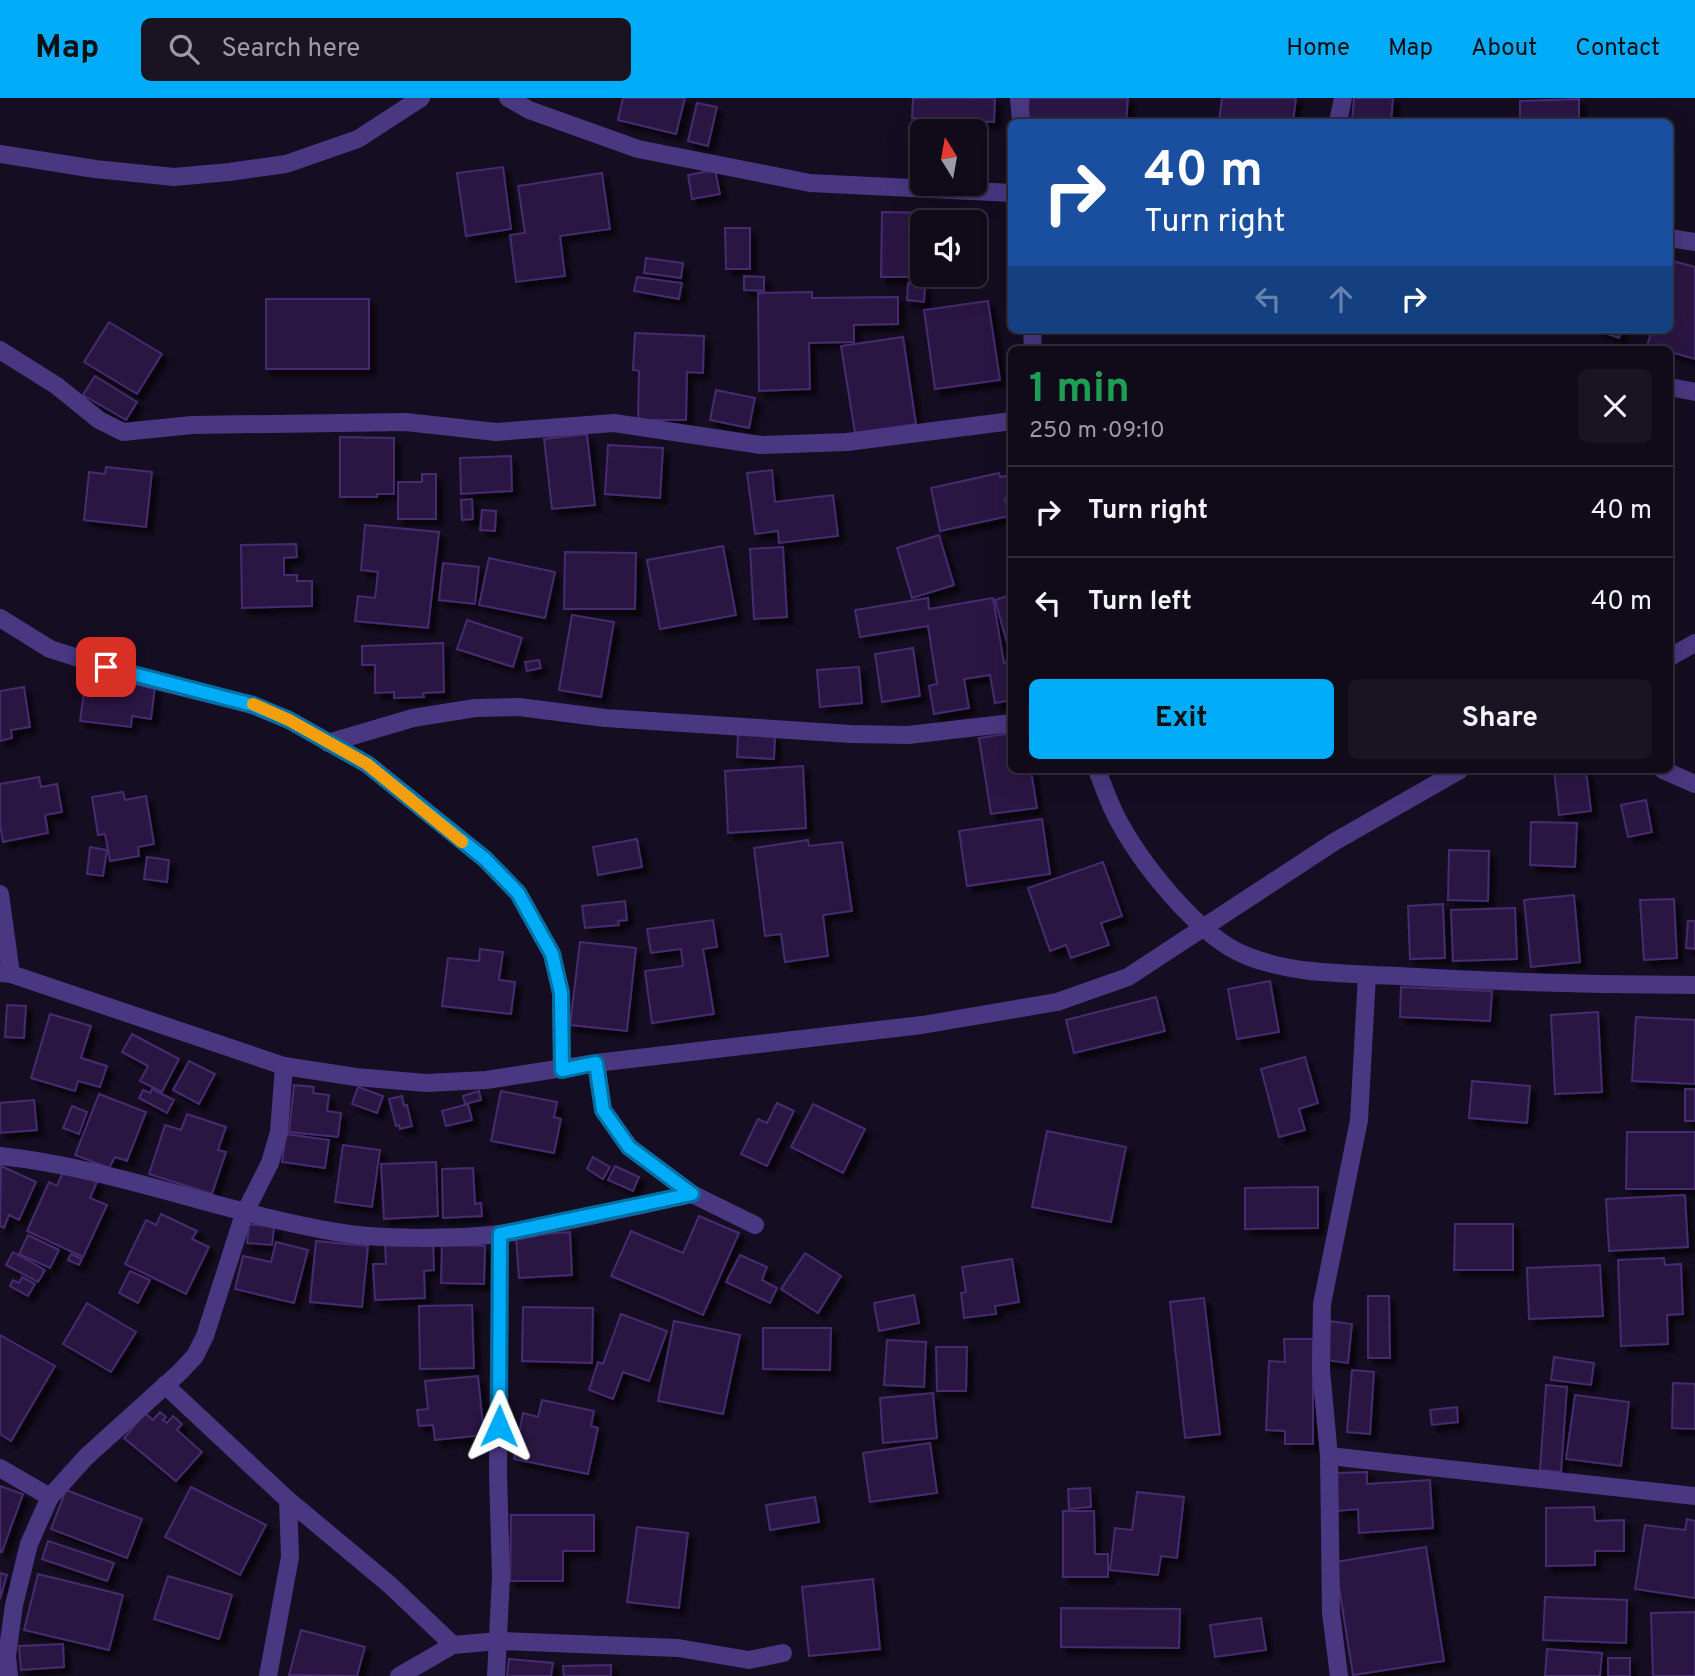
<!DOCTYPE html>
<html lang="en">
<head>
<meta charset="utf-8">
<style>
  :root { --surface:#100a19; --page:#191322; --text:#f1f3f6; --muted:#9c9aa2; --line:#302b38; --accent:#00abf8 }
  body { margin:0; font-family:Overpass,sans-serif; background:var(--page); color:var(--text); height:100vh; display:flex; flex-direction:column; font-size:26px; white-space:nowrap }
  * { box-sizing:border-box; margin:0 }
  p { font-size:23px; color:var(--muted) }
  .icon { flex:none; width:38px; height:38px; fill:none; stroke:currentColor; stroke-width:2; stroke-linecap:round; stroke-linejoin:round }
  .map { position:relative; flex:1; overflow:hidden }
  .drawer { position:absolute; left:1008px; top:248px; width:665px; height:427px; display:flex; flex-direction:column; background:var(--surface); border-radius:10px; box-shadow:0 7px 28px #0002,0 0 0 2px var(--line) }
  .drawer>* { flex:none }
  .guide { position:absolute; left:1008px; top:21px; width:665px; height:214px; border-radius:10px; box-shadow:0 7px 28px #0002,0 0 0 2px var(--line); background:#1a4fa0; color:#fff; overflow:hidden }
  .needle { width:46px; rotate:349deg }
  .fabs { position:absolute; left:910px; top:21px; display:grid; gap:14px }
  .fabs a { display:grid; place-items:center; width:77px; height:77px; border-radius:10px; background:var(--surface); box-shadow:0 7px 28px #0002,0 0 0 2px var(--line); font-size:35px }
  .pin { position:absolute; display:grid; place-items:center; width:60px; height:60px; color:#fff; margin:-30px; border-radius:14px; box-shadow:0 4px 10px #0006 }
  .me { position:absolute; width:77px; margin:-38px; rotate:1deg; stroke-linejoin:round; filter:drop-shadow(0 0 5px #0008) }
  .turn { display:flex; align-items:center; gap:24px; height:147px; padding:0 21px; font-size:32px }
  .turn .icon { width:91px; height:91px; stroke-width:2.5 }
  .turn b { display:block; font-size:49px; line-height:60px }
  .lanes { display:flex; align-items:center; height:66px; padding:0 21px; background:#0003; justify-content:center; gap:35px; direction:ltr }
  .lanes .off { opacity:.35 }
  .round { display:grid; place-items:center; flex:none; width:74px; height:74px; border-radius:10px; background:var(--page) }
  .head { display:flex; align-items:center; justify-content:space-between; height:119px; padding:0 21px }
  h1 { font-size:42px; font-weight:700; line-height:52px; color:#1e9e55 }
  .action { display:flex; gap:14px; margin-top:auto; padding:14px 21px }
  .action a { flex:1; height:80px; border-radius:10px; background:var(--accent); color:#111; font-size:28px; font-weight:700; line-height:80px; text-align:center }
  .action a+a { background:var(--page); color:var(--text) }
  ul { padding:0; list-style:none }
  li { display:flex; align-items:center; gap:21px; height:91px; padding:0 21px; border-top:2px solid var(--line) }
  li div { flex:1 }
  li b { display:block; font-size:26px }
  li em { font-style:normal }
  header { display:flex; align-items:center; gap:42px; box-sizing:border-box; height:98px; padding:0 35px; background:var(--accent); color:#111 }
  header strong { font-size:33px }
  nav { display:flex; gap:38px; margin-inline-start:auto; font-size:24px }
  .search { width:490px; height:63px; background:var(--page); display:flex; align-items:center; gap:18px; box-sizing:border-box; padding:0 24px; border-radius:10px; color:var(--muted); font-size:26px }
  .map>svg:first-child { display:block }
  .building { fill:#2a1942; stroke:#462a6f; stroke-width:2; filter:url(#shadow) }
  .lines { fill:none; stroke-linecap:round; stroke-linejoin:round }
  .street { stroke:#493781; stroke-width:18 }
  .route-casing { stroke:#006fa1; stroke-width:18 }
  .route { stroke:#00abf8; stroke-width:12 }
  .slow { stroke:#f59e0b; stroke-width:12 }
</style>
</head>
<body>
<header>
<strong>Map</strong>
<div class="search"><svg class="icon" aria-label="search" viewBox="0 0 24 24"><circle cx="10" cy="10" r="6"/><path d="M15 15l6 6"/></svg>Search here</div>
<nav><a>Home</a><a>Map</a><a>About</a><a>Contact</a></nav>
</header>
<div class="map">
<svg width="1695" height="1578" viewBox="0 0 1695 1578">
  <defs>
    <filter id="shadow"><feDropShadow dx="6" dy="6" stdDeviation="2" flood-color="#0009"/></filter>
  </defs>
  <rect width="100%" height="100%" fill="#150d21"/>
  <g class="building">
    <path d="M623,0h62l-9,36 -58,-14z"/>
    <path d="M913,0h82l-1,24 -82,-4z"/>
    <path d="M1029,0h99l-2,24h-99z"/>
    <path d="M1222,0h74l-3,24h-74z"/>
    <path d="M1354,0h39l-2,24h-39z"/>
    <path d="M1579,1v23h-59v-21z"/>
    <path d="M697,5l20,4 -9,39 -20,-5z"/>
    <path d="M503,69l8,62 -45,7 -9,-63z"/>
    <path d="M715,72l5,24 -28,5 -4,-24z"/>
    <path d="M602,75l8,56 -50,7 5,40 -49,6 -6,-47 15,-2 -7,-47z"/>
    <path d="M882,114l54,1v9h-14v53h13v2h-54z"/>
    <path d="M725,130h25v41h-24z"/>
    <path d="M646,160l37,5 -2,15 -37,-5z"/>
    <path d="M1673,163l22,6v92l-25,-7v-2l-23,-4 5,-17h18v-58z"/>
    <path d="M744,178l20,1v14l-20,-1z"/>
    <path d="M637,179l45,6 -3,16 -45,-8z"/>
    <path d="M908,185l17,1 -1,18 -17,-2z"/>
    <path d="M812,194v6l86,-1v27l-44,1v17l-45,1 1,46 -51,2 -1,-98z"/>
    <rect x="266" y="201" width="103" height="70"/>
    <path d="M988,203l12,79 -65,9 -11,-79z"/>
    <path d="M109,224l53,32 -25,40 -53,-32z"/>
    <path d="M1594,231h28l-3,9z"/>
    <path d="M635,235l69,3 -1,37 -16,-1 -1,48h-48l1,-49 -6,-1z"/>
    <path d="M903,239l13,87 -61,9 -14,-87z"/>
    <path d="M95,278l42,26 -11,18 -43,-25z"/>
    <path d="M716,292l39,8 -6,30 -39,-8z"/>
    <path d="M587,336l8,71 -43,4 -8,-70z"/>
    <path d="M340,339l54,1v56h-17v3h-37z"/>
    <path d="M608,347l55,3 -3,50 -55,-4z"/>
    <path d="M511,358l1,35 -51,3 -1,-36z"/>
    <path d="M106,369l46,5 -6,55 -62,-7 5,-48 16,2z"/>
    <path d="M772,372l3,32 58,-7 5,41 -59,7 -1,-12 -23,3 -8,-61z"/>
    <path d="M999,375l1,4 12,-2v22l-7,2 4,17 -69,15 -9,-43z"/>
    <path d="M422,376h14v45h-38v-37h24z"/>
    <path d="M472,401l1,20 -11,1 -1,-20z"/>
    <path d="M482,412l14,1 -1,20 -15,-1z"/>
    <path d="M365,427l74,7 -11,96 -73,-7 3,-25 17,2 3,-26 -17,-2z"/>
    <path d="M939,437l15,50 -42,13 -15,-50z"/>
    <path d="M296,446l1,13 -13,1v17h13v6h15v25l-70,2 -1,-63z"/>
    <path d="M723,448l13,69 -76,14 -13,-69z"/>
    <path d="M783,449l4,70 -33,2 -4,-70z"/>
    <path d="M565,454l71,1 -1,56h-71z"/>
    <path d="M489,460l66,14 -10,46 -66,-13z"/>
    <path d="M443,465l36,4 -4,37 -36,-4z"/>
    <path d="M1011,497l1,54 -3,1 -14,-50z"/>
    <path d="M928,500l1,11 64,-11 11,65 8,-2v39l-17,3 -5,-28 -26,4 5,29 -35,6 -5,-28 8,-2 -9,-58 -68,11 -5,-27z"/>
    <path d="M572,517l42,7 -13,75 -42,-7z"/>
    <path d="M467,522l55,18 -9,29 -56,-18z"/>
    <path d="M443,545l1,49 -21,1 1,4 -30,1v-6l-19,1v-28h-13v-19z"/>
    <path d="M913,550l7,48 -38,6 -7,-48z"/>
    <path d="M539,562l2,8 -14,3 -2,-9z"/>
    <path d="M859,569l3,36 -42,4 -3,-37z"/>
    <path d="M86,579l69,9 -4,33 -19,-3 -1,11 -51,-6z"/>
    <path d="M24,589l6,40 -19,3 1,8 -12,3v-50z"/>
    <path d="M1012,635v37h19l6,38 -46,6 -12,-76z"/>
    <path d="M738,636l37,1 -1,24 -37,-2z"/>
    <path d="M803,668l3,62 -78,5 -3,-62z"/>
    <path d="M1554,672h32l5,41 -32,4z"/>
    <path d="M39,679l2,10 16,-3 5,28 -17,3 3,18 -45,9 -3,-17v-41z"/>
    <path d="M123,694l2,8 21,-4 8,48 -16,3 1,9 -29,5 -5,-27 -7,1 -6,-38z"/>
    <path d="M1646,702l6,32 -24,5 -7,-32z"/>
    <path d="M1042,721l8,55 -83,12 -8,-55z"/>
    <path d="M1531,724l46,1 -2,44 -45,-2z"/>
    <path d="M637,741l5,28 -44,8 -5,-28z"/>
    <path d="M808,742l1,6 33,-4 10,69 -29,4 5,41 -43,6 -4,-28 -16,2 -11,-88z"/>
    <path d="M90,749l17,3 -4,26 -16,-2z"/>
    <path d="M1449,752l40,1 -1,50 -40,-1z"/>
    <path d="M147,759l22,3 -2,22 -23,-3z"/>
    <path d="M1103,764l19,54 -21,7 8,22 -38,13 -5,-13 -16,6 -22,-63z"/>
    <path d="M1574,797l6,67 -49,5 -7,-67z"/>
    <path d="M1674,801l3,59 -33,2 -4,-60z"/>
    <path d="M625,803l2,19 -9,1 1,4 -34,3 -3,-22z"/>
    <path d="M1443,806l2,54 -35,1 -2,-53z"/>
    <path d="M1515,810l2,51 -64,2 -2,-51z"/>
    <path d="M713,822l4,27 -14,2 11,65 -62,9 -7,-52 38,-5 -2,-17 -30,4 -4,-24z"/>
    <path d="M1688,823h7v28l-9,-1z"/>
    <path d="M580,844l56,6 -9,83 -57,-6z"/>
    <path d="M480,851l23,3 -4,28 16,2 -4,32 -69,-8 6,-48 31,3z"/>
    <path d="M1270,883l9,51 -42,7 -9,-50z"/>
    <path d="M1401,889l91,4 -2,30 -90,-4z"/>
    <path d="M1156,899l9,34 -91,22 -8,-33z"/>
    <path d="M7,907l19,1 -2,32 -19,-1z"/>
    <path d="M1598,914l4,80 -47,2 -4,-79z"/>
    <path d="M50,916l41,12 -10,32 26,8 -7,21 -22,-6 -3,10 -44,-13z"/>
    <path d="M1636,919l59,3v64l-63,-3z"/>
    <path d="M132,936l47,25 -17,33 -22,-11 8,-15 -26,-14z"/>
    <path d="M1305,959l13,46 -19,6 6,21 -26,7 -18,-68z"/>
    <path d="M189,963l26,13 -16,30 -26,-14z"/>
    <path d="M1472,983l58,5 -3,37 -58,-5z"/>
    <path d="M294,987l20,2 -1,6 16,2 -2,16 14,2 -3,24 -49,-5z"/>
    <path d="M358,989l25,9 -6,17 -25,-9z"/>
    <path d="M152,991l22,11 -7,13 -28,-15 4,-8 7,3z"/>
    <rect x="1685" y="991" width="10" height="32"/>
    <path d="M479,993l2,9 -16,4 -2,-8z"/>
    <path d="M501,993l56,11 -3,15 7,2 -7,34 -63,-12z"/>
    <path d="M99,996l47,18 -19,49 -12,-4 -6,11 -34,-13z"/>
    <path d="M402,998l2,10 3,-1 5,21 -12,3 -1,-4 -3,1 -7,-27z"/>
    <path d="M34,1002l3,30 -37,3v-30z"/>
    <path d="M777,1005l17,8 -27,55 -26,-12 17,-35 9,4z"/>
    <path d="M468,1006l4,16 -26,6 -4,-15z"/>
    <path d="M813,1006l52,25 -22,44 -52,-26z"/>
    <path d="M72,1008l15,6 -8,22 -16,-6z"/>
    <path d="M187,1016l39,13 -8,23 8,2 -14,42 -63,-20 16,-49 16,5z"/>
    <path d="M1047,1033l79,16 -15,75 -79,-15z"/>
    <path d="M1627,1034h68v57h-69z"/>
    <path d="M286,1036l43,6 -4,28 -43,-6z"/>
    <path d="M343,1047l37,5 -8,57 -37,-5z"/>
    <path d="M593,1059l17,10 -7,12 -16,-10z"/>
    <path d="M436,1064l2,54 -54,3 -3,-55z"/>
    <path d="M1,1068l35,16 -17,38 -10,-5 -5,13 -4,-2z"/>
    <path d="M615,1068l24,11 -6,14 -25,-11z"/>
    <path d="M65,1069l32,15 -7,16 17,7 -24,52 -56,-26 22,-49 8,4z"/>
    <path d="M473,1070l2,36 6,-1 1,13 -39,2 -1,-49z"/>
    <path d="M1318,1089v41l-73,1v-41z"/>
    <path d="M1685,1097l3,52 -79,4 -3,-52z"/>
    <path d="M161,1116l36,17 -5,8 17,8 -23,47 -61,-30 21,-44 10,5z"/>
    <path d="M699,1118l40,17 -36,82 -92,-39 20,-45 52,22z"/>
    <path d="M249,1126l25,3 -2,18 -25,-2z"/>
    <path d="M1455,1126h58v46h-59z"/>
    <path d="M570,1134l2,43 -53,3 -3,-42z"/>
    <path d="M28,1137l31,15 -9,18 -31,-14z"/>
    <path d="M316,1143l52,5 -6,61 -52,-5z"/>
    <path d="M276,1144l32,8 -14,53 -59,-14 8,-33 28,6z"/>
    <path d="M433,1144l1,28 -10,1 1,27 -50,2 -2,-36h13l-1,-20z"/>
    <path d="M442,1147l43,1 -1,38 -43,-1z"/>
    <path d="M13,1154l32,18 -7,12 -32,-17z"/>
    <path d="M805,1155l36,23 -23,37 -37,-24z"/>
    <path d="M71,1156l11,5 -3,6 -11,-5z"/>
    <path d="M740,1157l27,12 -5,13 15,8 -7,15 -44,-21z"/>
    <path d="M1664,1160l1,7 16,-1 2,50 -16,1 1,29 -47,2 -3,-86z"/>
    <path d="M1012,1161l7,43 -24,4 1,8 -32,4 -3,-25 5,-1 -4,-25z"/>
    <path d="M1600,1167l3,51 -74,3 -2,-51z"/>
    <path d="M130,1173l20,9 -12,23 -19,-10z"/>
    <path d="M22,1179l13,7 -7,12 -18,-10 3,-6 6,3z"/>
    <path d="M914,1197l5,28 -40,8 -5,-28z"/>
    <path d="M1368,1198h21l1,62h-22z"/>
    <path d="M1204,1200l16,136 -35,4 -15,-136z"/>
    <path d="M87,1205l49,29 -25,40 -48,-28z"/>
    <path d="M472,1207l2,63 -54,1 -1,-63z"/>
    <path d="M523,1209l70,1 -1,55 -70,-2z"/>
    <path d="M621,1216l46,17 -18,50 -26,-9 -10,27 -24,-9 9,-28 5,2z"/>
    <path d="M674,1223l66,14 -17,79 -65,-13z"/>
    <path d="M1329,1223l23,3 -4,39 -23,-3z"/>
    <path d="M763,1230h68l-1,42 -67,-1z"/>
    <path d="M0,1237l55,31 -44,75 -11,-7z"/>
    <path d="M1284,1241h29v105h-28v-13l-19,-1 3,-69 16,1z"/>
    <path d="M887,1242l39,2 -2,45 -40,-2z"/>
    <path d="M936,1249h31l-1,44h-29z"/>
    <path d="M1554,1259l40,6 -3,22 -40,-5z"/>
    <path d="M1352,1272l22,2 -4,62 -23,-2z"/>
    <path d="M478,1278l6,59 -49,5 -2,-15 -14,1 -2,-16 11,-1 -3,-28z"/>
    <path d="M1673,1285l22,1v45l-23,-1z"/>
    <path d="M1546,1287l21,2 -6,85 -21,-2z"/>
    <path d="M933,1295l4,45 -54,5 -3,-45z"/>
    <path d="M1575,1297l54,7 -8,64 -55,-7z"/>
    <path d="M542,1302l52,11 -3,15 7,2 -10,46 -74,-15 9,-46 15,4z"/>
    <path d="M1457,1309l1,15 -26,3 -2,-15z"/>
    <path d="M160,1314l6,5 -3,3 4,3 6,-7 9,8 -5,6 25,22 -26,29 -52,-43 21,-25 8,7z"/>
    <path d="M930,1345l7,50 -67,9 -7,-49z"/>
    <path d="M1367,1374v12l63,-4 3,48 -74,5 -1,-24 -21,2 -1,-38z"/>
    <path d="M0,1388l23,8 -21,58h-2z"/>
    <path d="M191,1389l75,38 -26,50 -75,-38z"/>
    <path d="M1090,1390l1,19 -22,2 -1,-20z"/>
    <path d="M66,1392l76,29 -15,39 -76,-29z"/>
    <path d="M1137,1394l47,5 -7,61 -16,-2 -3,19 -48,-5 5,-42 17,2z"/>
    <path d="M815,1399l4,25 -49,8 -4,-25z"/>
    <path d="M1594,1409l1,14 29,-1v31h-29v14l-49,1v-58z"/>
    <path d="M1063,1413h31l1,43h13v23h-45z"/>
    <path d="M511,1417h83v36h-31v30h-53z"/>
    <path d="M1687,1421l8,2v77l-60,-9 10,-64 40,5z"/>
    <path d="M637,1429l51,6 -9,75 -52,-6z"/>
    <path d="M48,1443l66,22 -7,18 -65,-22z"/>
    <path d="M1426,1449l18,114 -91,14 -18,-113z"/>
    <path d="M0,1475l7,2 -7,24z"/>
    <path d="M38,1476l85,21 -14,55 -85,-20z"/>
    <path d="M168,1478l64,19 -13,44 -65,-20z"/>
    <path d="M873,1481l7,70 -71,7 -7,-69z"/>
    <path d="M1545,1499l82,3 -1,43 -83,-3z"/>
    <path d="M1061,1510l119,1 -1,39 -118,-1z"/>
    <path d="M1695,1514v64h-42l-2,-63z"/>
    <path d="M1261,1520l5,32 -51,7 -5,-32z"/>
    <path d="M301,1532l64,17 -8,29 -68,-1z"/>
    <path d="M63,1546l1,23 -43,3 -2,-24z"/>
    <path d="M1547,1551l55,4 -2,23h-55z"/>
    <rect x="1608" y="1560" width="22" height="18"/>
    <path d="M509,1561l44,4 -2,13h-44z"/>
    <path d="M611,1567v11h-47l-1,-10z"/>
  </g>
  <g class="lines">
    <g class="street">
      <path d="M508,0l21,12 109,39 172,34 202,10"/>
      <path d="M1019,0l2,24"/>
      <path d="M1338,24l5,-24"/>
      <path d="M0,56l95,15 79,8 55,-5 57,-8 72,-25 63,-41"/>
      <path d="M1670,140l25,4"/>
      <path d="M1032,231l1,21"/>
      <path d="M0,252l57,36 42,34 24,12 69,-7 214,-3 90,10 118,-9 147,22 86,-3 165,-21"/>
      <path d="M1670,289l25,5"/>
      <path d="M0,520l50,31 82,26 121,30 36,15 78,44 118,95 33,34 34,61 9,39 1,77"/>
      <path d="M1670,559l25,-14"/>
      <path d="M328,645l85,-25 62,-10 44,-1 86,11 246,16 57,1 104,-12"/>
      <path d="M1097,672c6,15 11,30 18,44 23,46 83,123 132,142 48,19 100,17 151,20 99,6 198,9 297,9"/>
      <path d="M1663,672l32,14"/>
      <path d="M0,796l11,80"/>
      <path d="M0,875l11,1 273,92 72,11 70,6 60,-3 110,-17 326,-38 135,-23 71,-25 206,-135 126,-72"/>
      <path d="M596,965l7,47 26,37 63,47 63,31"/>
      <path d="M0,1058c114,12 223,57 336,76 46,8 117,7 164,2 19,-2 38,-7 57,-11 45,-9 90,-19 135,-29"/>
      <path d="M165,1287l123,115 102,85 63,60"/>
      <path d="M1329,1358l366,40"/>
      <path d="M0,1370l50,29"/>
      <path d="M9,1578l-2,-20 7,-51 15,-61 21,-47 36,-40 94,-85 15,-16 10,-20 39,-122 26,-51 9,-31 5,-66"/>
      <path d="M268,1578l22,-119 -2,-57"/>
      <path d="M399,1578l54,-31 46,-4 179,7 71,12 34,-7"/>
      <path d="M496,1578l5,-99 -3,-104 2,-239"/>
      <path d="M1339,1578l-8,-63 -2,-157 -8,-86 1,-66 37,-184 8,-145"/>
    </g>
  </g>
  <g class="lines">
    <g class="route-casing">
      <path id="route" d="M106,569l147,38 36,15 78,44 118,95 33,34 34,61 9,39 1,77 34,-7 7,47 26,37 63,47 -192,40 -1,192"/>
    </g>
    <use href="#route" class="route"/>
    <path class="slow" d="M253,606l36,16 78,44 95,78"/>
  </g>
</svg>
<div class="fabs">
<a><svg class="needle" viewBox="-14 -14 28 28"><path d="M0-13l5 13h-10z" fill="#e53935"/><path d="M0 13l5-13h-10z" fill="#9c9aa2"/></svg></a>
<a><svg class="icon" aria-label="sound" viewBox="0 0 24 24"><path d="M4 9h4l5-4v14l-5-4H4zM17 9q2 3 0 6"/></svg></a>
</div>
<div class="pin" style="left:106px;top:569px;background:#d93025"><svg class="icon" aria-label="arrive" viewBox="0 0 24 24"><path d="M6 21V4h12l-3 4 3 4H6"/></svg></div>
<svg class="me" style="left:499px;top:1328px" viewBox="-20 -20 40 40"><path d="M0-17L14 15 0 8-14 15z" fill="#00abf8" stroke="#fff" stroke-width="4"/></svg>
<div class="guide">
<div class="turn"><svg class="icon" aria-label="right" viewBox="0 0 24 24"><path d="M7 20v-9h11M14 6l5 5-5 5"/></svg><div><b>40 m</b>Turn right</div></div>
<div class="lanes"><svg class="icon off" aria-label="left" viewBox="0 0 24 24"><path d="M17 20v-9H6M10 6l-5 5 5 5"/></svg><svg class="icon off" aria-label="ahead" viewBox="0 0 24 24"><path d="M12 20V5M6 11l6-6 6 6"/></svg><svg class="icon" aria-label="right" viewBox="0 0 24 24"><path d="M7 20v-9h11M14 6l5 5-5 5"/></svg></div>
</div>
<section class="drawer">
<div class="head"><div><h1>1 min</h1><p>250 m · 09:10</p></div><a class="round"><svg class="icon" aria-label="close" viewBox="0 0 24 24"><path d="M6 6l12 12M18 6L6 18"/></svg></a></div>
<ul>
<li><svg class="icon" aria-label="right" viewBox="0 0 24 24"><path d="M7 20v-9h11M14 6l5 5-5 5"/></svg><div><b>Turn right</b></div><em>40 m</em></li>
<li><svg class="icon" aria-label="left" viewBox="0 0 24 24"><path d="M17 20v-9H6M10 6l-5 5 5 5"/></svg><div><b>Turn left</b></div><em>40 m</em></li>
</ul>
<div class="action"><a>Exit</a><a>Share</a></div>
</section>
</div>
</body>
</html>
